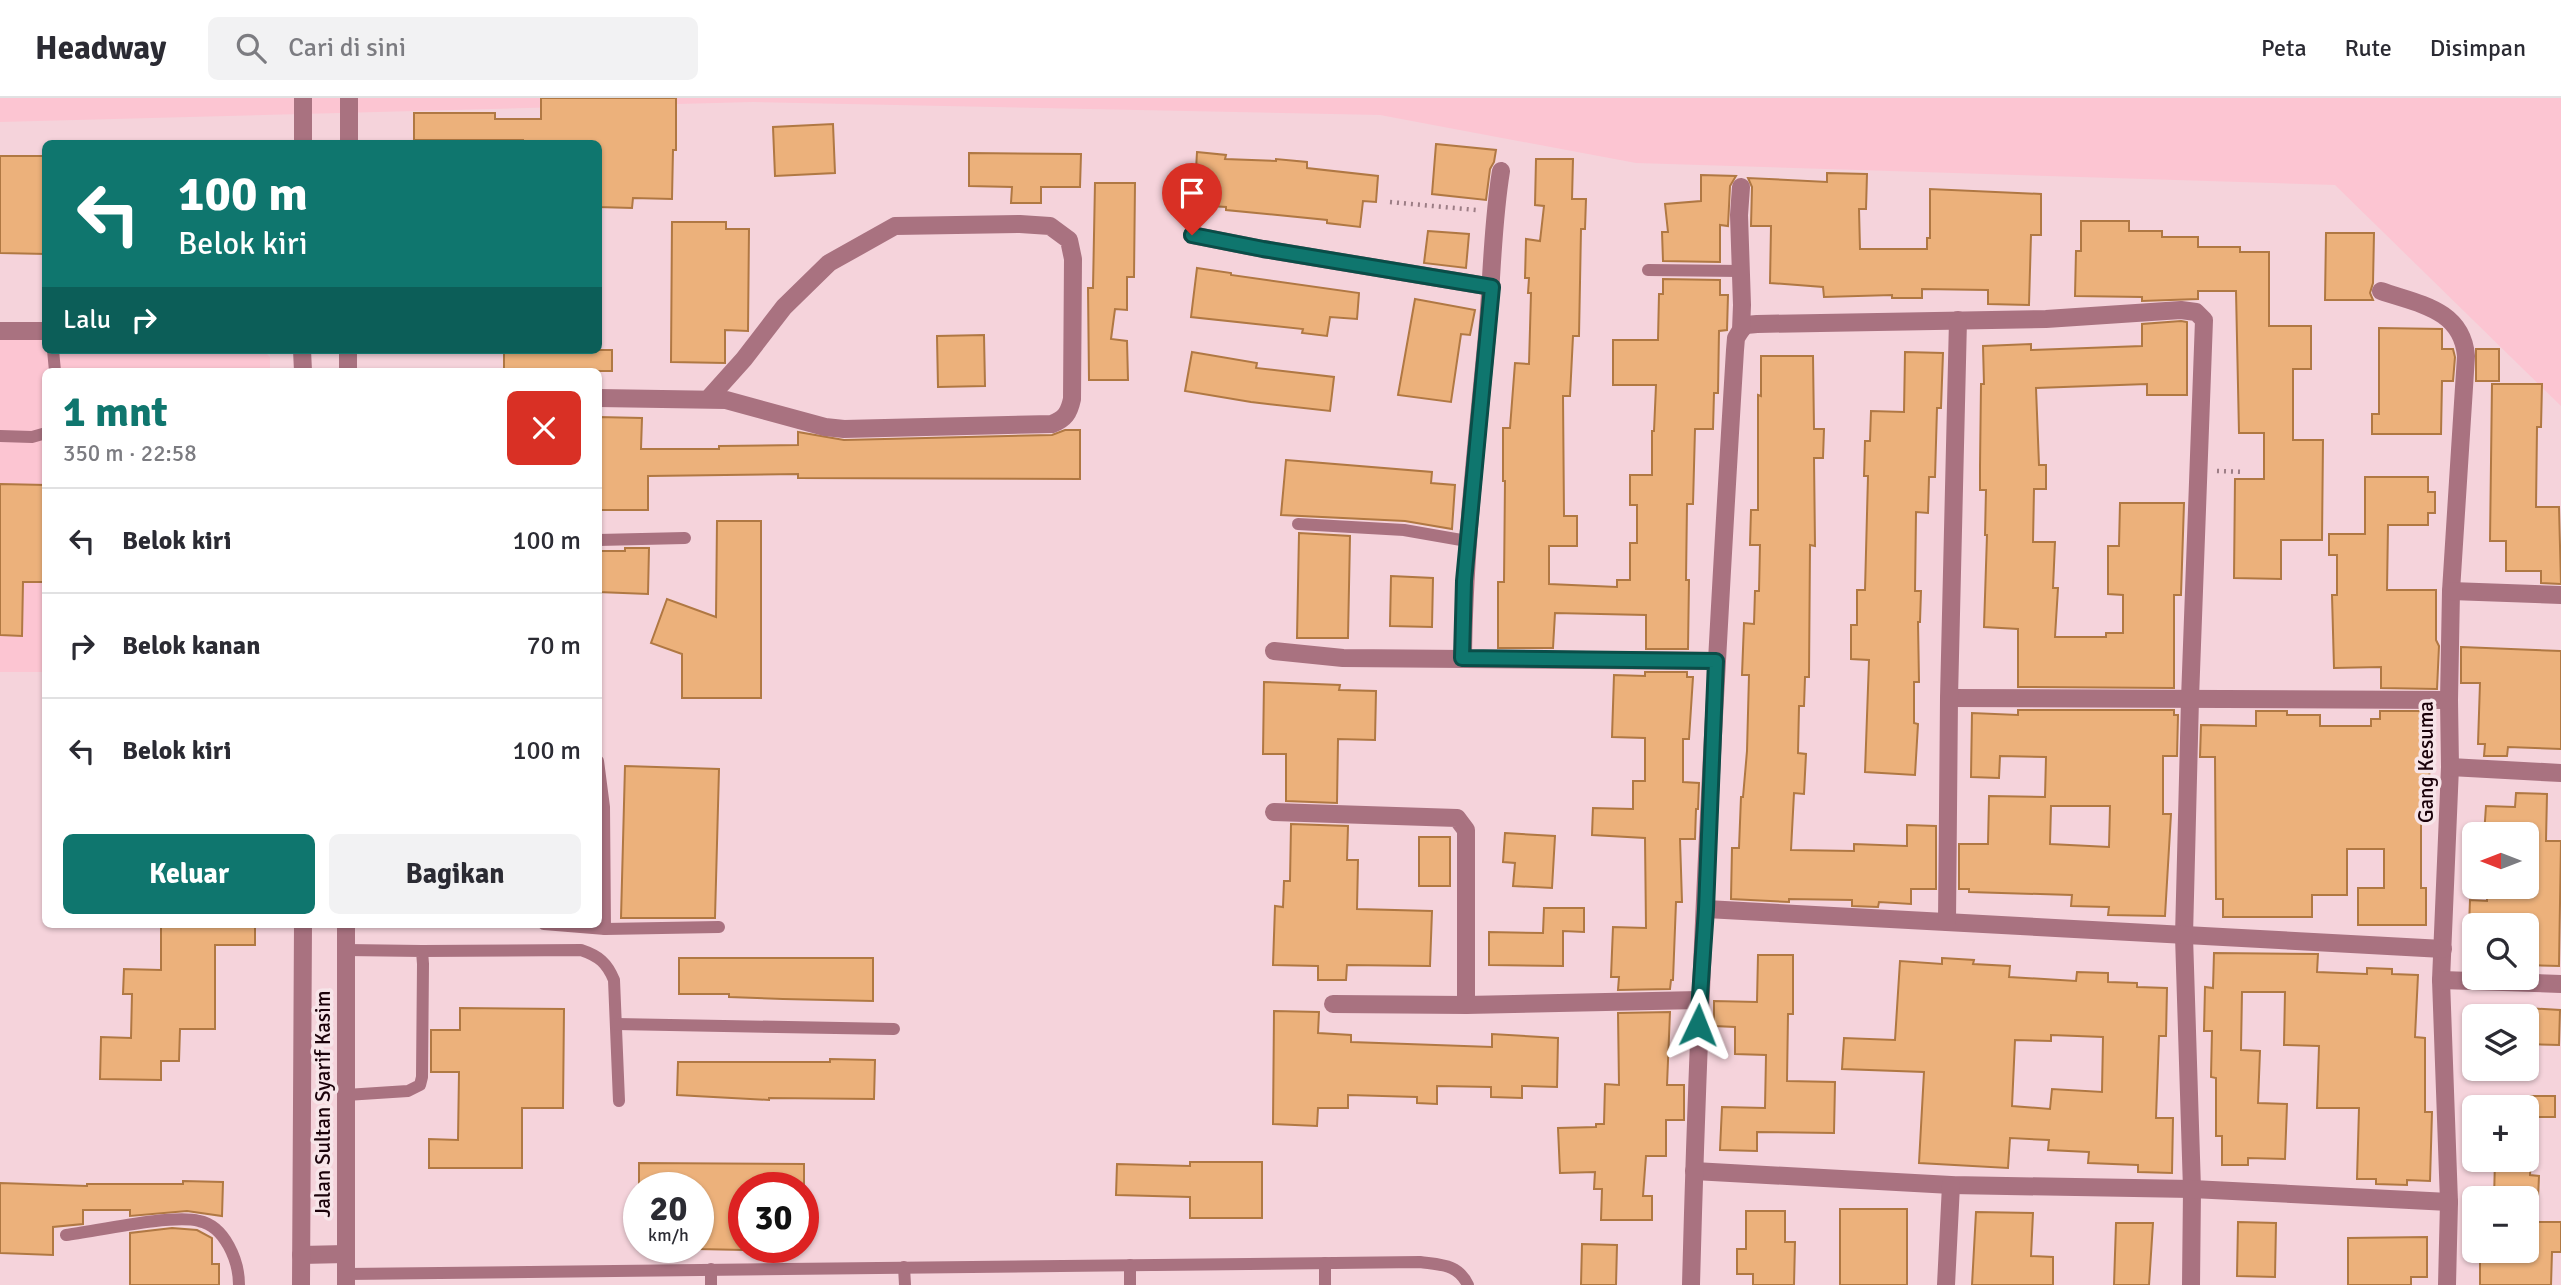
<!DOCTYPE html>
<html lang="id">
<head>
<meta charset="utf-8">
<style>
  :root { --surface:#fff; --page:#f2f2f3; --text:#2b2b33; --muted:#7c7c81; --line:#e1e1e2; --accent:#0f766e }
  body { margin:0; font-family:Signika,sans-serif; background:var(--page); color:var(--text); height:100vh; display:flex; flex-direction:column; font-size:26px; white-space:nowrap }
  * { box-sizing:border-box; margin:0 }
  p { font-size:23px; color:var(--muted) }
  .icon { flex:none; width:38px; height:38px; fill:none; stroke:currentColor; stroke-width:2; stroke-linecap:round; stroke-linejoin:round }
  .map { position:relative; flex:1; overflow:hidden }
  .side { position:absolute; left:42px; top:270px; width:560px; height:560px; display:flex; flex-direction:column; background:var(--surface); border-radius:10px; box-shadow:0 2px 5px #0004 }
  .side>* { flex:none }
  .top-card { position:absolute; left:42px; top:42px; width:560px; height:214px; border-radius:10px; box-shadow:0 2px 5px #0004; background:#0f766e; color:#fff; overflow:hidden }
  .needle { width:46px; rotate:270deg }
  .tools { position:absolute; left:2462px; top:724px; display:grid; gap:14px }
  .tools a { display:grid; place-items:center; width:77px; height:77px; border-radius:10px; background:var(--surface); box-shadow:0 2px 5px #0004; font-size:35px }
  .speed { position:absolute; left:623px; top:1074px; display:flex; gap:14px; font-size:35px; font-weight:700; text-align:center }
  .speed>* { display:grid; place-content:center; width:91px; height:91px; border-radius:50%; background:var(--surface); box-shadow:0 2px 5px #0004; line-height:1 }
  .speed small { font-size:18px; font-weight:400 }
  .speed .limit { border:10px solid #d22; background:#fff; color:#111 }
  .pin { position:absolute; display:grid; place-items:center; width:60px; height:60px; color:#fff; margin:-72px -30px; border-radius:50% 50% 50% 0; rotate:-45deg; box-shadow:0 0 7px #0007 }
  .pin .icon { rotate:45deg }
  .me { position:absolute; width:77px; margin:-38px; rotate:2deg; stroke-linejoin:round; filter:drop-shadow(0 0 5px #0008) }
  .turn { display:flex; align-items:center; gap:24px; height:147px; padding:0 21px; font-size:32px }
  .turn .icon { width:91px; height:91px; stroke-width:2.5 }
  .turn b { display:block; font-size:49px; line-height:60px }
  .then { display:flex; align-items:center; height:66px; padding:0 21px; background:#0003; gap:14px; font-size:26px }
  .round { display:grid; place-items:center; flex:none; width:74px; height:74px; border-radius:10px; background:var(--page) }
  .summary { display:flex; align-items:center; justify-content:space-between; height:119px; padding:0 21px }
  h1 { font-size:42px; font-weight:700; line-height:52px; color:var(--accent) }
  .button { display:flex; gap:14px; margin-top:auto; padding:14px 21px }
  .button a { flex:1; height:80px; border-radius:10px; background:var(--accent); color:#fff; font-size:28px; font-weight:700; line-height:80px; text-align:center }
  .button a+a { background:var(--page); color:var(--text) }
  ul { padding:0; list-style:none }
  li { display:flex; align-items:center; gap:21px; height:105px; padding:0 21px; border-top:2px solid var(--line) }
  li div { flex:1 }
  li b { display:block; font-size:26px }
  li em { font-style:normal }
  header { display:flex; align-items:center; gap:42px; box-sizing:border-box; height:98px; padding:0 35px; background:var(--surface); border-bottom:2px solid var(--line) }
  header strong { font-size:33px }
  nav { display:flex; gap:38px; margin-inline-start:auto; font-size:24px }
  .search { width:490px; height:63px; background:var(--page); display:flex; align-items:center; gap:18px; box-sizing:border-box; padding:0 24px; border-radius:10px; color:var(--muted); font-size:26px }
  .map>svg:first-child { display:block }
  .built { fill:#fcc5d2 }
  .building { fill:#ecb17b; stroke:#b07843; stroke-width:2; fill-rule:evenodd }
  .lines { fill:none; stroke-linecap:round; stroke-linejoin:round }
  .path { stroke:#9c7d85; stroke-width:4.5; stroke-dasharray:2 5; stroke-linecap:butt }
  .service { stroke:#a97280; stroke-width:12 }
  .minor { stroke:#a97280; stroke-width:18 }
  .tertiary { stroke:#a97280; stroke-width:18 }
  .route-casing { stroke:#0a4d48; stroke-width:18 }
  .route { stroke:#0f766e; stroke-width:12 }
  .labels { text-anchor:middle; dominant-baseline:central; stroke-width:7; stroke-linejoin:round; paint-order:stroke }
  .street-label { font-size:21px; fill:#1b020a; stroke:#f7e5e9 }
</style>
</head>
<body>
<header>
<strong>Headway</strong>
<div class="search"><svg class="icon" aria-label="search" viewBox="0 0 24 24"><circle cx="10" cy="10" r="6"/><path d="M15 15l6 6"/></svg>Cari di sini</div>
<nav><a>Peta</a><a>Rute</a><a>Disimpan</a></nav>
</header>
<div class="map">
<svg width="2561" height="1187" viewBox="0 0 2561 1187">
  <rect width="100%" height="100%" fill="#f5d3db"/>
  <g class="built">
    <path d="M0,0h2561v308l-226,-221 -699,-22 -256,-48 -627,-13 -753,20z"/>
    <path d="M45,241l1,11h217l7,7v14h-224l-1,301h-45v-332z"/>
  </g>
  <g class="building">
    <path d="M541,0h135v52h-3l-1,49 -39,-1 -1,10 -34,-1v-63h-75v-4h-109v-27h81v6h46z"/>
    <path d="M833,26l2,49 -60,3 -2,-49z"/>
    <path d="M1436,46l60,6 -2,12 -4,7 -4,31 -54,-6z"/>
    <path d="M1197,54l29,3 -1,4 51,2v-2l31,3v6l71,8 -2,26 -13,-1 -3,26 -33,-4v-3l-101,-10v-3l-32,-2z"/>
    <path d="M969,55l112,1 -1,33h-39v16h-30l1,-16 -43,-1z"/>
    <path d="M0,58h46v98l-46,-1z"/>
    <path d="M1536,61h37l-1,40h14l-1,30h-4l-2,107h-6l-3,60h-7l1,120h13v30h-28v38l68,3v-7h13v-37h7v-38h-7v-30h22v-44h2l2,-46h-43v-45h45l1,-46h4v-15l57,1v15h8l-1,35 -8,1 -1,62h-4l-1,36h-18l-2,75h-6l-1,76h3l-1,69h-42v-34l-91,-2 -2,35h-55v-66h6l1,-101h-2v-53h7l5,-65 14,1 2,-71h-3l1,-15h-4l1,-39 14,2 4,-35 -9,-1z"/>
    <path d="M1827,75l40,1 -1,35h-7l1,40h67v-11h3v-49l111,5v41h-10l-2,70 -41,-1v-14l-66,-1v9h-30v-3l-68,2 -1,-10 -53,-4 1,-57h-20l1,-39 -4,-9 79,4z"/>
    <path d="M1701,77l35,1 -6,10 -2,40 -8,-1v37l-57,-1 -1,-29h6l-3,-28 36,-3z"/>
    <path d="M1095,85h40l-1,94h-7v33l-12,-1 -4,30 16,2 1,39h-39l-1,-92h5z"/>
    <path d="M2081,123h48v10h33v6h36v10h42v5h29v74h42v43h-18v71h30l-1,100h-41v39l-47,-1 1,-99h29v-46h-25l-3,-142h-38v8l-56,2v-4l-67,-1 1,-45h5z"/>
    <path d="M672,124h54v7h23l-1,102 -23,-1v33l-54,-1z"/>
    <path d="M1428,133l41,3 -3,34 -42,-5z"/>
    <path d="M2326,135h48l-1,50 -3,10 3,7h-48z"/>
    <path d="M1197,170l34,5v2l128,18 -2,26 -27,-2 -3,19 -25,-3 1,-4 -112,-12z"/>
    <path d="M1415,201l60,11 -5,25 -9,-1 -10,68 -53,-7z"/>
    <path d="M2181,223l6,1v73h-40v-11l-111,4 3,77h7v24h-12l-1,53h22l-2,46h5l-3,49h51v-4h17v-38l-15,-1v-48h11l1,-43h64l-3,92h-7v93l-156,-1v-58l-34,-2 3,-92h-2l1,-45h-6v-24l1,-82h3l-1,-38 48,-2v6l111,-4v-22z"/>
    <path d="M2379,230l63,1v20h11l2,8 -2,24h-11l-1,53h-69v-20h7z"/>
    <path d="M984,237l1,51 -47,1 -1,-51z"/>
    <rect x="2476" y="251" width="23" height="32"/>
    <rect x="504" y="252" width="108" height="21"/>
    <path d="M1192,254l65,11 -1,5 78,9 -4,34 -79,-9 -66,-11z"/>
    <path d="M1905,254l38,1 -2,55h-4l-2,69h-6l-1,36 -12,-1 -1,79h6l-1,31h-2l1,60h-5v41l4,1 -3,51 -50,-3 4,-112 -18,-1v-34h6v-35h8l3,-114h-4l1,-35h5l1,-30 33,1z"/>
    <path d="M1761,258h52l1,73h10l-1,29h-9l1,88 -5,-1 -1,132h-4l-1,29h-5l-1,47 8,1 -2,40 -10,-1 -3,57 63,1v-7l53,2v-21l29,1v63h-25v15l-32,-2 -1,5 -26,-1v-6l-63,-1v3l-58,-3 1,-51h7l2,-51h2l4,-46 2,-76h-7l2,-52 10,1 1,-33h4l1,-46h-10l1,-35h7v-115l3,1z"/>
    <path d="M2492,286h50l-1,43h-4l-1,80h23l2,77 -20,-1v-12h-35v-30h-16z"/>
    <path d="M598,319l44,1 -1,31h78v-3l79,-1v-13l46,8 208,-5 13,-5h15v49l-282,-1v-4l-150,2v34h-50z"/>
    <path d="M1286,362l146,12 -1,11 24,2 -3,44 -47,-8 -124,-6z"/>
    <path d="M2365,379h63v15h7v21h-7v12h-40l-1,65h49v50l3,6 -2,43 -56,-1v-21l-47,1 -2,-73h5v-40h-8v-21h36z"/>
    <path d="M0,386l46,1v97h-23l-1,54 -22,-1z"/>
    <path d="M717,423h44v177h-79v-44l-31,-11 16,-44 49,18z"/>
    <path d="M1299,435l51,3 -2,102h-51z"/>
    <path d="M625,450h24l-1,46 -50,-2v-41h27z"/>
    <path d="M1391,478l42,2 -1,49 -42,-1z"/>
    <path d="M2461,549l100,4v98l-53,-2 -1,9h-23l1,-12h-7l2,-61h-19z"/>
    <path d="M1645,574h42v5h6l-4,62h-6v43l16,1 -1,26h-2l-1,30h-15l2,63h-6l-3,78h-2l-1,9 -52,1 1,-13h-8l2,-50 33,1 -1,-90 -53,-3 1,-27 40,1v-28h12v-43l-33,-1 2,-62 31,1z"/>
    <path d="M1264,584l76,3 -1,5 37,1 -1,49 -37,-1 -1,64 -51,-2v-47h-23z"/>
    <path d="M2018,612h156v5h4l-1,41h-14v58h8l-6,102 -57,-1 1,-8 -38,-1 1,-11 -103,-3v-3h-10v-45h29l1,-48 56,1 1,-40 -46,-1 -1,22 -28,-1 1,-64 46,2zM2051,708h59l-1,41 -59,-3z"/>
    <path d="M2256,613h31v4h33v11h51v-7h9v-8h50l-1,106h-8v71h5v37h-68v-37h26v-39h-37v46h-35v22h-89v-18h-7l-1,-142h-15l1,-32 55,1z"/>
    <path d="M625,668l94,3 -4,149h-94z"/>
    <path d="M2516,695l31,1 -1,47h15l-2,125 -32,-1v-39h-58l1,-26 17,1v-14h40v-52h-43l2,-29 29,1z"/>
    <path d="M1291,726l57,2 -1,34h11l-1,49 75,2 -2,55 -83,-1 -1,15h-28v-14l-45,-1 2,-59 8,1 1,-26h6z"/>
    <path d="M1505,735l50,3 -3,52 -39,-2 2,-23 -12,-1z"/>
    <rect x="1419" y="739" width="31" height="49"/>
    <path d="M1544,810h40v24l-21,-1v35l-74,-1v-33l54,1z"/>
    <path d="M161,826h94v21h-40v84h-35l-1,32h-18v19l-61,-1 1,-42 30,1 1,-44h-9l1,-25 37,1z"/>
    <path d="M2214,855l104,1 -1,18 50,2v-6l25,1v5l26,1 -3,62 10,1v74h7l-2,69 -23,-1v5l-31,-1v-5h-19l2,-71h-42l2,-62 -35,-1 1,-53h-43l-1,58 19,1 -2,52 29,1 -2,55 -37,-1v7h-26v-29h-6v-58l-5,-1 1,-46h-8l1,-44 8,1z"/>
    <path d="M1758,857h35v59h-5l-1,67 48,1 -1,51 -77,-1v19l-37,-1 2,-43 43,1 1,-53 -31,-1v-27l-21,-1v-25l43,1z"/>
    <path d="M679,860h194v43l-90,-2 -54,-2v-3h-50z"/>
    <path d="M1942,860l32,2 -1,4 37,2 -1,11 67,4 1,-9 31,1v9l29,1v4l30,1 -1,48h-7l-3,82h17l-1,55 -34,-1v-7l-50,-2 1,-11 -41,-2 1,-10 -39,-2 -2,30 -89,-5 5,-91 -82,-3 2,-31 51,2 5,-79 42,3zM2051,937l52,2 -1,55 -50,-3 -2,20 -38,-3 3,-66 36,1z"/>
    <path d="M460,910l104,1 -1,99h-41v60h-93v-29l29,1 1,-68h-28v-42h29z"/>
    <path d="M2527,910l33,2 -1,35 -32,-1z"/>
    <path d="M1274,913l45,1 -1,21 33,2v7l141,5v-13l66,4 -1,49 -35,-1v12l-31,-1v-10l-54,-1v18l-20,-1v-6l-69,-2v13h-30l-1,18 -44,-2z"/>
    <path d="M1670,914l-3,73h17v35h-18v36h-20l-3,40h9v24h-51l1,-31h-8l1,-17 -35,1 -2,-45 38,-1v-3h8l1,-40 14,1 -1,-72z"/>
    <path d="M830,961l45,1 -1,39 -105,-1v2l-92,-5 1,-33h152z"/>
    <rect x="2527" y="998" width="28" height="21"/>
    <path d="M2495,1062h36l-1,15 9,1 -1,23h-44z"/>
    <path d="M1190,1064h72v56h-72v-21l-74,-2 1,-31 73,2z"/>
    <path d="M639,1065l165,1v24h-60v62l-46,-1v-61h-59z"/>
    <path d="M183,1083l40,1 -1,34 -35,-5 -57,5v-6h-47v14l-30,3v28l-53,-2v-70l87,3v-2h96z"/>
    <rect x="1840" y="1111" width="67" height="76"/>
    <path d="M1746,1113h39v31h10l-1,43h-41v-11h-16v-25h9z"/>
    <path d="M1976,1114l57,1 -2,43 22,1v28h-81z"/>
    <path d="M2238,1124l38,1 -1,54 -38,-1z"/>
    <path d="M2527,1124h34v30h-9l-1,33h-71v-31l46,1z"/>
    <path d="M2116,1125h37l-4,62h-35z"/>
    <path d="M172,1130l25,2 15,8v26h7v21h-89v-52z"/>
    <path d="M2427,1139v40h-16v8h-63v-47z"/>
    <path d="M1582,1146l35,1 -1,40h-35z"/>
  </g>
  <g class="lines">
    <g class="path">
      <path d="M1390,104l86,8"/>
      <path d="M2217,373l27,1"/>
    </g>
    <g class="service">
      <path d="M1648,172l92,1"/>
      <path d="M53,252l2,21"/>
      <path d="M0,338l32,1 14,-4"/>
      <path d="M1298,426l106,6 63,11"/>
      <path d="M598,442l87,-2"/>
      <path d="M598,663l6,46 1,122"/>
      <path d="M544,826l61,5 114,-2"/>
      <path d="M422,853l159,-1c18,6 26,13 33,30l5,121"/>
      <path d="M616,926l278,5"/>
      <path d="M346,997l62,-4 12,-6 2,-8 1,-113 -1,-13 -76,-1"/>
      <path d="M66,1137c31,-4 106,-21 133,-14 26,5 40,40 40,64"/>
      <path d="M1130,1167v20"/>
      <path d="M904,1169l1,18"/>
      <path d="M711,1171v16"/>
      <path d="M346,1176l1074,-12c22,3 38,2 48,23"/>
      <path d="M1325,1187v-22"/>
    </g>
    <g class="minor">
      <path d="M1192,137l71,14 229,38"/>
      <path d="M2381,193c37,13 81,18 85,65l-15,235 -2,109 1,67 -9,213 8,222 -2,83"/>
      <path d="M1741,232l5,-5 11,-1 289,-5 135,-9 15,2 8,8 -14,379 -6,237 8,253 -1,96"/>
      <path d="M0,233h46"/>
      <path d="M598,300l128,2 99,27 19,2 208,-5c13,-5 17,-11 20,-25l1,-140 -4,-19 -19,-14 -30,-2 -125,2 -66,37 -45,44 -40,52 -35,39"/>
      <path d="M2451,493l110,4"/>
      <path d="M1274,553l69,7 373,3"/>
      <path d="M1463,560c1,-108 14,-215 24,-323 5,-55 5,-109 14,-164"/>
      <path d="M1949,600l500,2"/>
      <path d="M2450,669l111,6"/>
      <path d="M1274,714l183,6 9,12v175"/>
      <path d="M1706,811l737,40"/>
      <path d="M1947,824l2,-224 9,-378"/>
      <path d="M2441,882l120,4"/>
      <path d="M1333,906l133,1 233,-5"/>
      <path d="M1694,1073l257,14 241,4 257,13"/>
      <path d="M1691,1187c8,-312 25,-623 44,-935l1,-12 5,-8 1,-25 -3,-90 2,-28"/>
      <path d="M1946,1187l5,-100"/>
    </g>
    <g class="tertiary">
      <path d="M303,46v-46"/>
      <path d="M349,46v-46"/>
      <path d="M302,252l1,21"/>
      <path d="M348,273v-21"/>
      <path d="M301,1157l45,-1"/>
      <path d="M301,1187l2,-361"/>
      <path d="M346,1187v-361"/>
    </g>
  </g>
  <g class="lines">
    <g class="route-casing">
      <path id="route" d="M1192,137l71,14 229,38 -28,294 -2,77 254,3 -10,248 -8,116"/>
    </g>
    <use href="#route" class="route"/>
  </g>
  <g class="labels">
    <g class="street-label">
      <text transform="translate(2426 664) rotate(-90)">Gang Kesuma</text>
      <text transform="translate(323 1006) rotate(-90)">Jalan Sultan Syarif Kasim</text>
    </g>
  </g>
</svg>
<div class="tools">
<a><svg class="needle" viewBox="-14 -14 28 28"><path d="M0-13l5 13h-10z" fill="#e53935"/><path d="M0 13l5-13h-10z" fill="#7c7c81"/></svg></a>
<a><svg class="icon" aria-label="search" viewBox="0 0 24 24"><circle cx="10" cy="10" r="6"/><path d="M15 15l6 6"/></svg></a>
<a><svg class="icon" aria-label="layers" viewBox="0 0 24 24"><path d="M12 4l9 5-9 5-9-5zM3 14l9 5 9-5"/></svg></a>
<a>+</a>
<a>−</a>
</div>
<div class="speed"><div>20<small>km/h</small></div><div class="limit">30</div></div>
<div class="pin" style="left:1192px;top:137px;background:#d93025"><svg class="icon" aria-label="arrive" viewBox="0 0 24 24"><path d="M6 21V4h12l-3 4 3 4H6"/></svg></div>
<svg class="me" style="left:1698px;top:927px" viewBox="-20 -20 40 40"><path d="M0-17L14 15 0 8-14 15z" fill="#0f766e" stroke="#fff" stroke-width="4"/></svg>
<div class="top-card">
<div class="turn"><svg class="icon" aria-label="left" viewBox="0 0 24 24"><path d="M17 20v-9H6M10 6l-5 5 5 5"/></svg><div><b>100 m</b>Belok kiri</div></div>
<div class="then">Lalu<svg class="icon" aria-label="right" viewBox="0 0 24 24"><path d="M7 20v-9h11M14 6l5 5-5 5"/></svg></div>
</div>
<section class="side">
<div class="summary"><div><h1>1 mnt</h1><p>350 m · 22:58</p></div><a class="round" style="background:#d93025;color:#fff"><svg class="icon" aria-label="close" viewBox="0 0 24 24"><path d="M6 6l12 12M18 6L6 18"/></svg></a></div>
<ul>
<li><svg class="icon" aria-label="left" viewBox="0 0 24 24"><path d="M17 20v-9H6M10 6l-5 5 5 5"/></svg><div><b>Belok kiri</b></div><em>100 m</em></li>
<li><svg class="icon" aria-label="right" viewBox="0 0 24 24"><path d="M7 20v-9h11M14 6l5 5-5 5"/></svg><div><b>Belok kanan</b></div><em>70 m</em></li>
<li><svg class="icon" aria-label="left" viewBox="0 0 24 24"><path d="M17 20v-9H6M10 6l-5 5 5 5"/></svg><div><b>Belok kiri</b></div><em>100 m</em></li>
</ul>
<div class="button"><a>Keluar</a><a>Bagikan</a></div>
</section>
</div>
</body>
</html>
